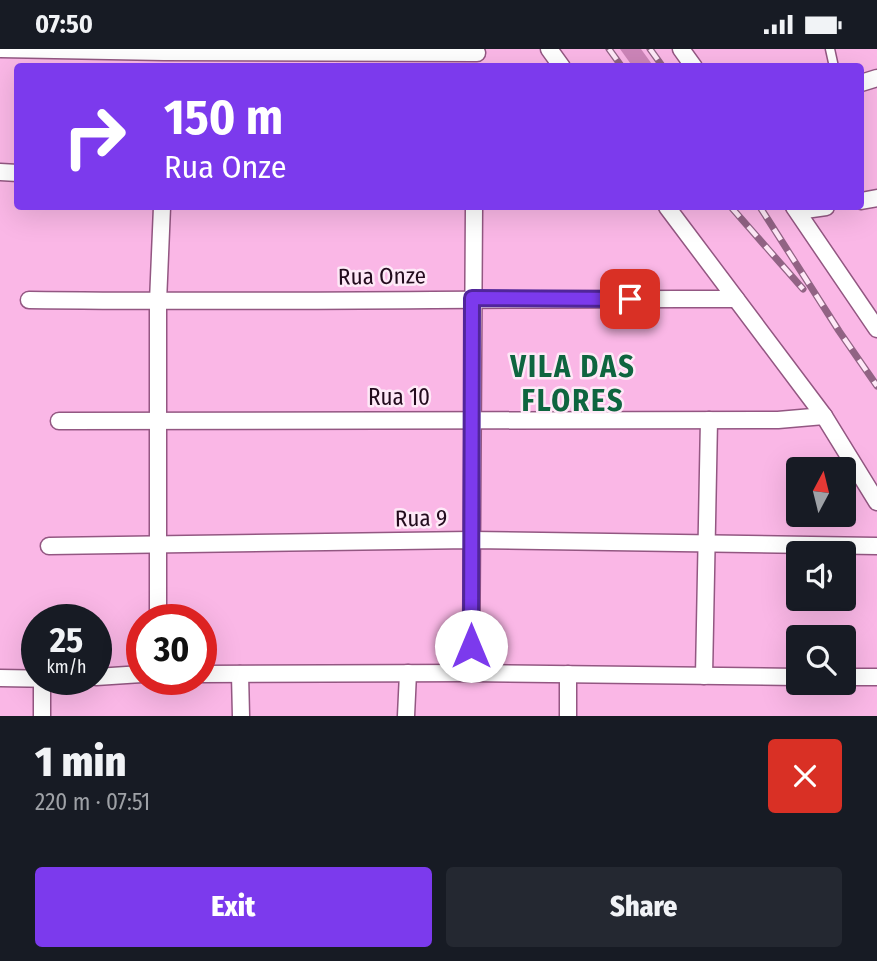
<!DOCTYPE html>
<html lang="en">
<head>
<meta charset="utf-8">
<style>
  :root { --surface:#171b24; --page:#242831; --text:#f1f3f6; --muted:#9ea1a6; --accent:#7c3aed }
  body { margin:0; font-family:"Fira Sans Condensed",sans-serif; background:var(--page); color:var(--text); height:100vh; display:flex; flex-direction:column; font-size:26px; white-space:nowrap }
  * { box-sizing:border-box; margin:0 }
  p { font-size:23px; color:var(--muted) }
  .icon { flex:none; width:38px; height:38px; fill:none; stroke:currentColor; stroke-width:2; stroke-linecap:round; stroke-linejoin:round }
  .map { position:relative; height:667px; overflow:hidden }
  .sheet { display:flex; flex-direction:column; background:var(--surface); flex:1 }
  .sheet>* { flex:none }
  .guide { position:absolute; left:14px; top:14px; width:850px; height:147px; border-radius:7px; box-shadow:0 7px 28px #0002; background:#7c3aed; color:#fff; overflow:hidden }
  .needle { width:46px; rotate:7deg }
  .buttons { position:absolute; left:786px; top:408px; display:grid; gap:14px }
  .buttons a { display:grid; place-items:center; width:70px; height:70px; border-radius:7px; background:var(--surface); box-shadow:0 7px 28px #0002; font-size:35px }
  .speed { position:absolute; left:21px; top:555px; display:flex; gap:14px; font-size:35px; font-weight:700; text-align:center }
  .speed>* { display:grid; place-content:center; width:91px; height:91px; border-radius:50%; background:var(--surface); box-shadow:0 7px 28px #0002; line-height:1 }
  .speed small { font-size:18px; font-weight:400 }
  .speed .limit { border:10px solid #d22; background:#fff; color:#111 }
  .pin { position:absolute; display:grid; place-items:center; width:60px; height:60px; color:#fff; margin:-30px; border-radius:14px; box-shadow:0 4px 10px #0006 }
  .me { position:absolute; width:77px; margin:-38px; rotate:0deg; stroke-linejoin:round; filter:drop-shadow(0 0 5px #0008) }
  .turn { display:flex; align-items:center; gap:24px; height:147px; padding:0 35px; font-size:32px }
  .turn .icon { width:91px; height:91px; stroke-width:2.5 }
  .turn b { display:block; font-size:49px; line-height:60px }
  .round { display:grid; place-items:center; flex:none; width:74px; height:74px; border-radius:7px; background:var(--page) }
  .summary { display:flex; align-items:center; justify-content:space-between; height:119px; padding:0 35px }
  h1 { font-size:42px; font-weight:800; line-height:52px }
  .button { display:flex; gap:14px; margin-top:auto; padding:14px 35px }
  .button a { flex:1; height:80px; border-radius:7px; background:var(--accent); color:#fff; font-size:28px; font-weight:800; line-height:80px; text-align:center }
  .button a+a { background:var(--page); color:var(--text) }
  .status { display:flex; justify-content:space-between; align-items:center; height:49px; padding:0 35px; background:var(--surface); direction:ltr }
  .status svg { height:19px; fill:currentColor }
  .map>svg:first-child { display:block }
  .building { fill:#cc85b8 }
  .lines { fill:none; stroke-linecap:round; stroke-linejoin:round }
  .lane-casing { stroke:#935782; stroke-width:11 }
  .street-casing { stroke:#935782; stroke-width:19 }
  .lane { stroke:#fff; stroke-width:8 }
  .street { stroke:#fff; stroke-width:16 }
  .rail-casing { stroke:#916384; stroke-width:7 }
  .rail { stroke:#fee9f7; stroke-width:4.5; stroke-dasharray:13; stroke-linecap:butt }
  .route-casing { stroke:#51269a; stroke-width:18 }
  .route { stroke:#7c3aed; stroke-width:12 }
  .labels { text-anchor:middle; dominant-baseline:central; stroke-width:5; stroke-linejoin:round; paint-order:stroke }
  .street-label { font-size:23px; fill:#230b1d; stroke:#fee9f7 }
  .district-label { font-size:30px; font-weight:bold; letter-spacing:2px; fill:#0e653f; stroke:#fee9f7 }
</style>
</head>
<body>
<div class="status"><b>07:50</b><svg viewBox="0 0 49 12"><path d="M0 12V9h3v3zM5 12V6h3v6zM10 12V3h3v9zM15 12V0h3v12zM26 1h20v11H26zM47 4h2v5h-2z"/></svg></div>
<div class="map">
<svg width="877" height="667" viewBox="0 0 877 667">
  <rect width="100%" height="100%" fill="#fab7e6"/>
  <path class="building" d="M620,0h21l13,18h-21z"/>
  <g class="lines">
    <g class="lane-casing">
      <path id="lane" d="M830,0l4,18"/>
    </g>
    <g class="street-casing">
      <g id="street">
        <path d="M0,0l164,3 313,1"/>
        <path d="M549,0l13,18"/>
        <path d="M681,0l13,18"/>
        <path d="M861,34l16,-5"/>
        <path d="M0,123l18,1"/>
        <path d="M861,152l16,-3"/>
        <path d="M667,158l157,209 53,86"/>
        <path d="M794,158l83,122"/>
        <path d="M798,162l28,-4"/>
        <path d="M29,251c236,3 471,-2 707,-1"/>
        <path d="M59,372l719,-1 46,-4"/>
        <path d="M49,497l422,-6 406,6"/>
        <path d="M158,570v-317l4,-95"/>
        <path d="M471,624l3,-466"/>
        <path d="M201,625l270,-1 327,4"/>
        <path d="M240,625l1,42"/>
        <path d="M568,625v42"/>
        <path d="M704,627l5,-256"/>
        <path d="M96,628l46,-3"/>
        <path d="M844,628h33"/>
        <path d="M0,629l57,1"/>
        <path d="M42,667v-36"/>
        <path d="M406,667l2,-43"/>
      </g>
    </g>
    <use href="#lane" class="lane"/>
    <use href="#street" class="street"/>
    <g class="rail-casing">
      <g id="rail">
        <path d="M609,0l13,18"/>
        <path d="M650,0l13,18"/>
        <path d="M731,158l72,82"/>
        <path d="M760,158l79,124 38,55"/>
      </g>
    </g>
    <use href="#rail" class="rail"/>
  </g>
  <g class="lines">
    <g class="route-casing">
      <path id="route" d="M471,597l1,-348 158,1"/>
    </g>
    <use href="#route" class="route"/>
  </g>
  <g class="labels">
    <g class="street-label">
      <text transform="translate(382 227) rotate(-1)">Rua Onze</text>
      <text x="399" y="348">Rua 10</text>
      <text transform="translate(421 469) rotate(-1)">Rua 9</text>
    </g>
    <g class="district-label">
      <text x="573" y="318">VILA DAS<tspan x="573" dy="34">FLORES</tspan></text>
    </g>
  </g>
</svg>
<div class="buttons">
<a><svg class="needle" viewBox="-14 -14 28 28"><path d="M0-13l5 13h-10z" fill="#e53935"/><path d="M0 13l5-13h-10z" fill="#9ea1a6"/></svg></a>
<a><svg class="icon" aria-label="sound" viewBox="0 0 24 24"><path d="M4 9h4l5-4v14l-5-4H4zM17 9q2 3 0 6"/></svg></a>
<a><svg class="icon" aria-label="search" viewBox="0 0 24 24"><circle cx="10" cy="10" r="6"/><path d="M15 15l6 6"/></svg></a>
</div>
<div class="speed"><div>25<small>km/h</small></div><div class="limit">30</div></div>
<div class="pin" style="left:630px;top:250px;background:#d93025"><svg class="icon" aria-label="arrive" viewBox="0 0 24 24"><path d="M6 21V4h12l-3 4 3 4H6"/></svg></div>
<svg class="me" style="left:471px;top:597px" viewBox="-20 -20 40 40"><circle r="19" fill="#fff"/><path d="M0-13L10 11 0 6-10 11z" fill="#7c3aed"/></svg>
<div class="guide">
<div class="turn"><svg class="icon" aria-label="right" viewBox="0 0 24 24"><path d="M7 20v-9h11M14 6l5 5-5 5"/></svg><div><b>150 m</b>Rua Onze</div></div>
</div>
</div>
<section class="sheet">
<div class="summary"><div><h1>1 min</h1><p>220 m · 07:51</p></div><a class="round" style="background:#d93025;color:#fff"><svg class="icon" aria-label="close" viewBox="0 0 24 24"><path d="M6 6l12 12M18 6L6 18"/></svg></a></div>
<div class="button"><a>Exit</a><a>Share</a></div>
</section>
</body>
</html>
